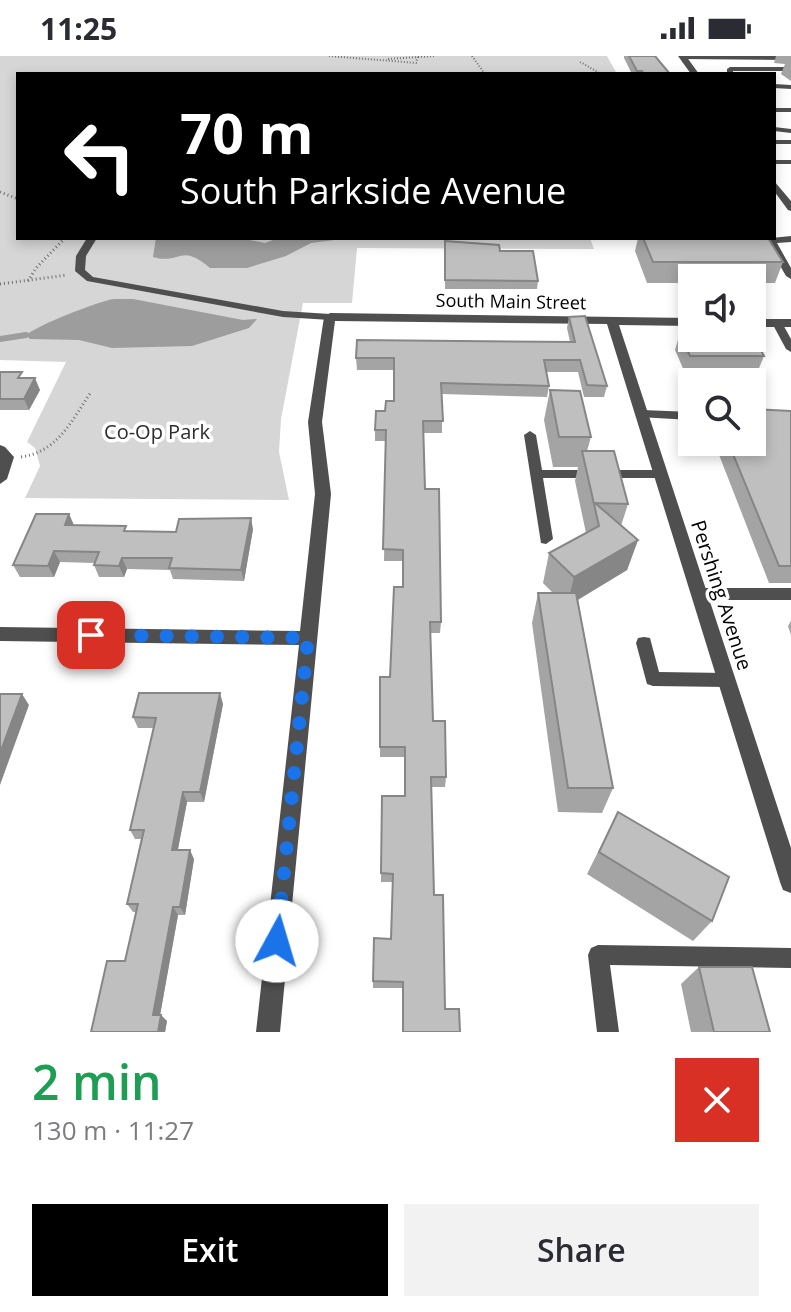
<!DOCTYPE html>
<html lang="en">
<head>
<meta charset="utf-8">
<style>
  :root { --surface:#fff; --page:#f2f2f3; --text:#2b2b33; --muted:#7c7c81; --accent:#000 }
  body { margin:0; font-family:"Open Sans",sans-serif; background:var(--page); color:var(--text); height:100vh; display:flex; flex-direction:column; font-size:30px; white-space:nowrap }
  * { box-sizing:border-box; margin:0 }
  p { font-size:26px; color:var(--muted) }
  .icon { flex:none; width:44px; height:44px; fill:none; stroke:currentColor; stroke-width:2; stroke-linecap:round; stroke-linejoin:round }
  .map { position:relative; height:976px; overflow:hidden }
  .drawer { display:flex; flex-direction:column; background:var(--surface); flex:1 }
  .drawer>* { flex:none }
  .hud { position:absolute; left:16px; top:16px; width:760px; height:168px; border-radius:0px; box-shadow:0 4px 12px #0003; background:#000; color:#fff; overflow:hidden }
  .buttons { position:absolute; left:678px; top:208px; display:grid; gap:16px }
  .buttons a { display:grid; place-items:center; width:88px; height:88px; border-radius:0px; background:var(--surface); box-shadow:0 4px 12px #0003; font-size:40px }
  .pin { position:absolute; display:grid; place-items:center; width:68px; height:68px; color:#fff; margin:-34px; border-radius:16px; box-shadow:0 4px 12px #0006 }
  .me { position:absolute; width:88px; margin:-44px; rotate:6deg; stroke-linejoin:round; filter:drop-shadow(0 0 6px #0008) }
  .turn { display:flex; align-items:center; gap:28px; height:168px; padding:0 32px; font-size:36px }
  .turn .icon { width:104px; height:104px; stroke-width:2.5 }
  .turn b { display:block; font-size:56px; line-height:68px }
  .round { display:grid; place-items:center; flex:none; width:84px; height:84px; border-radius:0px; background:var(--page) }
  .headline { display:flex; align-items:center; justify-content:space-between; height:136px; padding:0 32px }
  h1 { font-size:48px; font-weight:600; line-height:60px; color:#1e9e55 }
  .cta { display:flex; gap:16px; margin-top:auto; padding:16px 32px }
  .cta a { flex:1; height:92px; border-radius:0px; background:var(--accent); color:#fff; font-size:32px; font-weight:600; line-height:92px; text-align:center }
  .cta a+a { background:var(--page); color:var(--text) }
  .status { display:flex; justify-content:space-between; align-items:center; height:56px; padding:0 40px; background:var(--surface); direction:ltr }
  .status svg { height:22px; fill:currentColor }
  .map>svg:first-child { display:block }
  .green { fill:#d6d6d6 }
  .water { fill:#9d9d9d }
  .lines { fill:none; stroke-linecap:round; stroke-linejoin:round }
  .stream { stroke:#9d9d9d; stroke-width:6 }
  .path-far1 { stroke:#717171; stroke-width:2; stroke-dasharray:1 2; stroke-linecap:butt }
  .path { stroke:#717171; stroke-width:3; stroke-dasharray:1 3; stroke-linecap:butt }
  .lane { fill:#4f4f4f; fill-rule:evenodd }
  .street { fill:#4f4f4f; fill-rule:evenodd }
  .wall { fill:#a4a4a4 }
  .shaded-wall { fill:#868686 }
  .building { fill:#bfbfbf; stroke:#868686; stroke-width:2 }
  .route { stroke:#1a73e8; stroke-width:14; stroke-dasharray:0 25.2 }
  .labels { text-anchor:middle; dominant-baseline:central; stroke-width:7; stroke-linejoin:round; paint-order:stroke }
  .far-street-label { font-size:18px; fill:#000; stroke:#fff }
  .park-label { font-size:20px; fill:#2d2d2d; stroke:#fff }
  .street-label { font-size:20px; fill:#000; stroke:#fff }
</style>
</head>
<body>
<div class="status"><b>11:25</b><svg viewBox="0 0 49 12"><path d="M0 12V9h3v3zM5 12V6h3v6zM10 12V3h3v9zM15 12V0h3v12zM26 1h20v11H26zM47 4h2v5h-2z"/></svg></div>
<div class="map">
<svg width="791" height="976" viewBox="0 0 791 976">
  <rect width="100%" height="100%" fill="#fff"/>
  <path class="green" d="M0,0h607l10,18h-599v164h572l4,11 -237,-1 -5,55h-49l-22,116 -2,33 10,48 -264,-2 15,-32 -5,-18 -8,-6 39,-80 -66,-2z"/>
  <g class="water">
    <path d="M156,182h84l25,5 13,-5h72l-39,5 -25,13 -39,12h-37c-31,-26 -28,-3 -57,-11z"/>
    <path d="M114,243h19l110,21 14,-1 -8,9 -57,18 -80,2 -33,-8 -49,-1 -4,-4c12,-10 73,-34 88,-36z"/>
  </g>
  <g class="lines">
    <path class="stream" d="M0,283l26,-4"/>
    <g class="path-far1">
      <path d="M329,0l88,7"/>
      <path d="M472,0l13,18"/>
      <path d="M418,1l17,-1"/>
      <path d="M388,3l30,-2 -2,5"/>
      <path d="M580,6l21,12"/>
    </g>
    <g class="path">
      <path d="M0,136l18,7"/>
      <path d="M28,225l8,-13 29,-30"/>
      <path d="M0,228l67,-9"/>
      <path d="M21,401c37,-5 51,-37 70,-65"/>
    </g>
    <g class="lane">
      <path d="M683,0h108v4l-110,-1z"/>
      <path d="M730,11h61v4h-58v3h-6v-5z"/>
      <path d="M774,28l17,1v4l-17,-1z"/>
      <rect x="774" y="52" width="17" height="4"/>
      <path d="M774,71l17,2v4l-17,-2z"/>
      <rect x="774" y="84" width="17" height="4"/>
      <rect x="774" y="104" width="17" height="4"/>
      <path d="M791,180v6l-14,1 14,25v11l-5,-3 -20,-35 5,-3z"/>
      <path d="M87,182h10l-11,18 -1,14 8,7 190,34 47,3 5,3 -5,3 -47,-3 -196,-36 -12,-10 1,-15z"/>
      <path d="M777,264l4,1 10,18v13l-5,-3 -14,-26z"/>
      <path d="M642,354l50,2v8l-54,-3 -2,-3z"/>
      <path d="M530,375l6,4 6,35h119l6,4 -6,4h-118l10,61 -7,5 -5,-1 -17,-108z"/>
      <path d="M699,532h92v12h-92l-5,-2 -2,-4 2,-4z"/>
      <path d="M644,581l6,1 9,34 67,1 6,2 2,5 -2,5 -6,2 -73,-1 -6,-2 -11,-41 2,-5z"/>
      <path d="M598,889l193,3v20l-181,-3 9,67h-22l-9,-77 3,-7z"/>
    </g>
    <g class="street">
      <path d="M678,0h8l13,18h-8z"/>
      <path d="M774,125l17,20v10l-3,-1 -14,-19z"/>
      <path d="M330,257l362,5v8l-73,-1 172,523v45l-8,-3 -3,-8 -173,-558 -272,-3 -13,101 9,72 -51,538h-24l43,-387 -299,-4v-14l300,4 15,-137 -7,-72 16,-105z"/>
      <rect x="752" y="263" width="39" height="8"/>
      <path d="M0,389l5,2 9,10 -7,22 -7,5z"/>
    </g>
  </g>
  <g class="wall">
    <path d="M624,0h31l15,18h-38l-8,-16z"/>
    <path d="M776,0h15v25l-10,-7 4,-10 -11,-1z"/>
    <path d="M638,182h130l15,24 -8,21h-23v-5h-60v5h-45l-12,-32z"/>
    <path d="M445,185l55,10 38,30 -1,8h-92z"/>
    <path d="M569,261l38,69 -3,11h-20l-6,-25h-32l3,14 -2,11 -105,-3v39h-19l2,56 16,133 -1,11h-10l3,88 13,56 -1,10h-14l3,108 11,114 15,23 -57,-44h-30v-7l18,-42 2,-57h-12v-9l24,-77v-39h-25v-10l23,-160 -1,-26h-18l2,-120h-11v-11l10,-19 9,-10v-31h-37l-1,-12 214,-16 -3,-14z"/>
    <path d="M680,277l84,23 -7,17h-72l-10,-23z"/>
    <path d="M0,316l24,6 16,12 -11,20h-29z"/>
    <path d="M550,334l41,47 -4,14 41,53 -7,22 17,14 -11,30 -49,30 35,188 -11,25 -44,-1 -26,-189 6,-30h15l-10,-10 6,-30 37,-20 -11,-52 3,-14h-25l-9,-47z"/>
    <path d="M791,355v172h-22l-55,-141h38z"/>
    <path d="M69,458l5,11 54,6 48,1 77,-3 -9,52 -71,-2 -3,-9 -43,-1 -3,8h-25l-5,-12 1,-2 -35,-1 -6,15h-34l-7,-12z"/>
    <path d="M791,565v14l-3,-9z"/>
    <path d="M223,648l-19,98h-17l-9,48 16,9 -9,56h-7l-18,100 7,6 -2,11h-74l34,-71 11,-49h-3l-6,-8 14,-65h-6l-5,-9 23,-102h-15l-5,-11z"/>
    <path d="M618,756l94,109 -19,20 -106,-67z"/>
    <path d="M699,911l71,65h-79l-10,-48z"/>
  </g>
  <g class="shaded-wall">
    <path d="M35,322l5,12 -11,20 -5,-11z"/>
    <path d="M69,458l5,12 -9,-1z"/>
    <path d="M251,462l2,11 -9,52 -3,-11z"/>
    <path d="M638,484l-11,30 -60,36 7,-29z"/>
    <path d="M54,495l6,11 -6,15 -6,-11z"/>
    <path d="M122,502l5,11 -3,8 -5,-11z"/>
    <path d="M220,637l3,11 -19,98 -4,-10z"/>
    <path d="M22,638l7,11 -29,80v-32z"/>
    <path d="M183,736l4,10 -11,56 -4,-8z"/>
    <path d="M190,794l4,9 -9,56 -5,-8z"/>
    <path d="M173,851l5,8 -19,106 -6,-6z"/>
    <path d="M161,959l6,6 -2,11h-7z"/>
  </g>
  <g class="building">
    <path d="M629,0h26l15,18h-26l-2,-3h-5z"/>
    <path d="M643,182h125l15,24h-130z"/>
    <path d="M445,185l54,4 1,6h33l5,30 -93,-1z"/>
    <path d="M585,260l22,70 -20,-1 -7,-25h-36l5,26 -108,-3 2,38h-20l2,68h14l2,133h-11l3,99h12l1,56h-15l3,118h9l2,114h14l1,23h-57v-50l-30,-1 1,-43 17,1 2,-65 -12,-1 1,-77h23v-49h-25v-70h10l4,-90h9v-37l-20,-1 3,-119h-11l1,-19h9l1,-10h8v-43h-38l1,-18 218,2 -6,-25z"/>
    <path d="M680,277h12v5h60v-4l12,22h-74z"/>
    <path d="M0,316h22l-4,6h17l-11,21h-24z"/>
    <path d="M550,334l30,1 11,46h-32z"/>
    <path d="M752,353l39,2v155h-12l-51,-124h24z"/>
    <path d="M582,395h32l14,53 -33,-1 43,37 -64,37 -25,-24 50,-27z"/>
    <path d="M36,458h33l-4,11 61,1 -2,5 52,1 3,-13 72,-1 -10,52 -72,-2 3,-10h-50l-3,8 -25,-1 5,-13 -45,-1 -6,15 -35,-1z"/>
    <path d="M538,537h38l37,195h-45z"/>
    <path d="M139,637h81l-20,99h-17l-11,58h18l-10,57h-7l-20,108h8l-3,17h-67l16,-71h18l13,-57h-11l17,-74h-14l26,-112 -23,-1z"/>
    <path d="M0,638h22l-22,59z"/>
    <path d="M618,756l111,65 -17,44 -113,-69z"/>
    <path d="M699,911h53l18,65h-56z"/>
  </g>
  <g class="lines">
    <path class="route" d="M91,579l217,3 -31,303"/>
  </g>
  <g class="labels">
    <g class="far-street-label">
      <text transform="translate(511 245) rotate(1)">South Main Street</text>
    </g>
    <g class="park-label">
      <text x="157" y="375">Co-Op Park</text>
    </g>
    <g class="street-label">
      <text transform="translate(722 539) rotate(72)">Pershing Avenue</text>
    </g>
  </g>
</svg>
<div class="buttons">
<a><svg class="icon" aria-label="sound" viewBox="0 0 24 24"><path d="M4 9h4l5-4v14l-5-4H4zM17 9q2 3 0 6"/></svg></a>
<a><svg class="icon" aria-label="search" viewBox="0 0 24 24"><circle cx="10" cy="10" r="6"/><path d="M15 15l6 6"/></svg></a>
</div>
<div class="pin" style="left:91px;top:579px;background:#d93025"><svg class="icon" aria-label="arrive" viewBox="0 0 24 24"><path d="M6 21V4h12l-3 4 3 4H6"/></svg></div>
<svg class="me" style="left:277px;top:885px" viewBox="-20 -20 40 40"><circle r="19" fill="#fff"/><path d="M0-13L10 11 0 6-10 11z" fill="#1a73e8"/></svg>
<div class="hud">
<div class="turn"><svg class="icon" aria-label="left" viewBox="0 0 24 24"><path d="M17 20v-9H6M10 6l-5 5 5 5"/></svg><div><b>70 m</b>South Parkside Avenue</div></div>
</div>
</div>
<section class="drawer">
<div class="headline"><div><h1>2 min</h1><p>130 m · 11:27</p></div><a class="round" style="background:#d93025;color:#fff"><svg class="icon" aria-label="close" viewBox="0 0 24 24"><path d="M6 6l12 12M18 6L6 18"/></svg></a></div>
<div class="cta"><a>Exit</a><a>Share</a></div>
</section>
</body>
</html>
